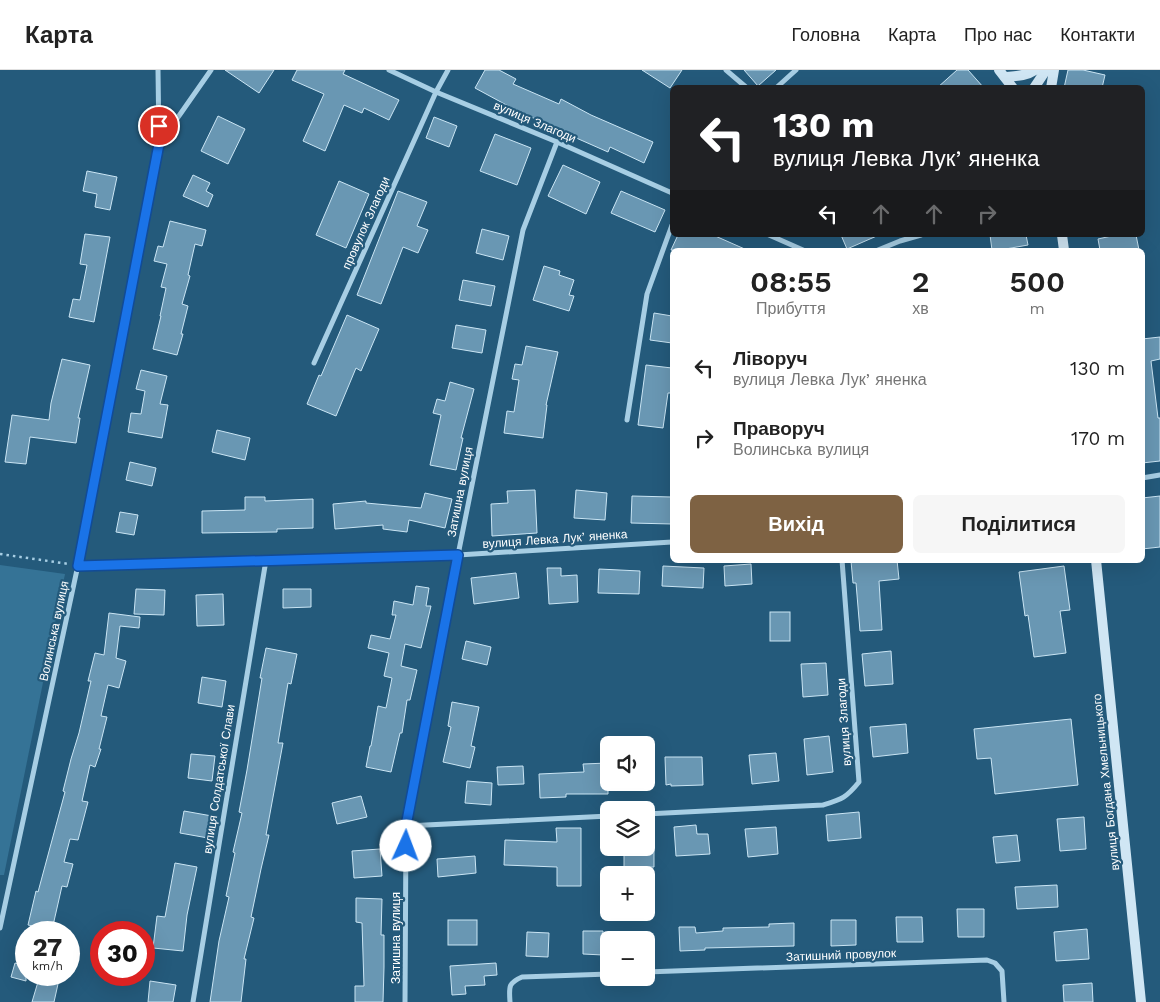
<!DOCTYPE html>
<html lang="uk">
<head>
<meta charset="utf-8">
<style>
  :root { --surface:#fff; --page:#f6f6f6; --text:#222; --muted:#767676; --line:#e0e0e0; --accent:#7e6243 }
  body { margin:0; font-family:"Work Sans",sans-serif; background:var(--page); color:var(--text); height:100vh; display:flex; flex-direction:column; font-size:19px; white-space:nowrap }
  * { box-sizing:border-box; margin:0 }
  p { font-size:16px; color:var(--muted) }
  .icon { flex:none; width:28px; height:28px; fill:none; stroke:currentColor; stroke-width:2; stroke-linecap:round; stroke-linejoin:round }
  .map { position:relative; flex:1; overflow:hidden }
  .sheet { position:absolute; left:670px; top:178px; width:475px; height:315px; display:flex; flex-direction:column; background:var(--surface); border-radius:8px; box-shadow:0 5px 20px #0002 }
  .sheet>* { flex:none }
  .hud { position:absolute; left:670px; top:15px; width:475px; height:152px; border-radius:8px; box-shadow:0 5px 20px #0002; background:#202124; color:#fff; overflow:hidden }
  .buttons { position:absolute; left:600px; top:666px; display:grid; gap:10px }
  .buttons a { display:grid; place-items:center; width:55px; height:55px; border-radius:8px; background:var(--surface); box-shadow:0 5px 20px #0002; font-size:25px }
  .speed { position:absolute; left:15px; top:851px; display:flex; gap:10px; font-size:25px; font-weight:700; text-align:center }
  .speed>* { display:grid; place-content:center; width:65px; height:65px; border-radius:50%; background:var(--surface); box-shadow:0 5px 20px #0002; line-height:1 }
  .speed small { font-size:12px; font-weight:400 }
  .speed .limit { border:8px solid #d22; background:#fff; color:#111 }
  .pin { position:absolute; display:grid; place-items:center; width:42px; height:42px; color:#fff; margin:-21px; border:2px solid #fff; border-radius:50%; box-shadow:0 1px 5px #0007 }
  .me { position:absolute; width:55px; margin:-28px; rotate:2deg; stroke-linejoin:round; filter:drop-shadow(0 0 4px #0008) }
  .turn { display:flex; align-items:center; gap:18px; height:105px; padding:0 20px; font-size:22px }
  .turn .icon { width:65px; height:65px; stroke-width:2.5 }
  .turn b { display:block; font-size:35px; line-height:42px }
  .lanes { display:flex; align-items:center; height:48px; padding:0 20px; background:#0003; justify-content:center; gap:25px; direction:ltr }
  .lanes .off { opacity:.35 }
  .eta { display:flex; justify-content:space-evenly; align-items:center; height:85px; text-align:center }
  .eta b { font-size:30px; font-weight:600; line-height:35px }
  .primary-button { display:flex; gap:10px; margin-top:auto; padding:10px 20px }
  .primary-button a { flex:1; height:58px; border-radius:8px; background:var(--accent); color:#fff; font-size:20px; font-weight:600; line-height:58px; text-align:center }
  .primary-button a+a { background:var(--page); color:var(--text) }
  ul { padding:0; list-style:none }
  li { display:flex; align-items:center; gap:15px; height:70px; padding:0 20px }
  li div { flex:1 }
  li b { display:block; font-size:19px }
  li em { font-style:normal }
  header { display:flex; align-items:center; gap:30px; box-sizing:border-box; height:70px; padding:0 25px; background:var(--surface); border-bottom:1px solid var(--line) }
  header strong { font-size:24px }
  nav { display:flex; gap:28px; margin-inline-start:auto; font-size:18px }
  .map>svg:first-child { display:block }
  .green { fill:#357396 }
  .building { fill:#6997b3; stroke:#cae5f4 }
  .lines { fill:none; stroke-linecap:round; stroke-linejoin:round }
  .path { stroke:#a7cee4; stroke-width:2.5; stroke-dasharray:2.5 4; stroke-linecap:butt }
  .street { stroke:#a7cee4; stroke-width:5 }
  .secondary { stroke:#d0e6f4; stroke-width:10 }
  .route-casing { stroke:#114b97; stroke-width:12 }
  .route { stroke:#1a73e8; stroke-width:9 }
  .labels { text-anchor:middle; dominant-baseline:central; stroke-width:4.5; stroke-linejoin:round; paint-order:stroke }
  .street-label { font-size:12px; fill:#fff; stroke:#245a7b }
</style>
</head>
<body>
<header>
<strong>Карта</strong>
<nav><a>Головна</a><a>Карта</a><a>Про нас</a><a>Контакти</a></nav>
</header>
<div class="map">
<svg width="1160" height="932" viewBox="0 0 1160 932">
  <rect width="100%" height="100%" fill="#245a7b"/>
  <path class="green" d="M0,495l65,9 -61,301h-4z"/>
  <g class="building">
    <path d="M225,0h49l-15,23z"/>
    <path d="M297,0h48l-2,4 56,26 -10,20 -25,-12 -2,5 -18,-8 -19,46 -22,-10 21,-47 -32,-14z"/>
    <path d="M485,0h14l17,9 -3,5 46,20 2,-5 30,16 62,27 -9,21 -34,-16 -2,5 -34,-15v1l-33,-17 -18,-7 -48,-26z"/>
    <path d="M642,0h40l-12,18z"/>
    <path d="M744,0h32l-18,16z"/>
    <path d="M957,0h11l16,18h-47z"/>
    <path d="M1068,0h15l22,5 -3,13h-38z"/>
    <path d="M218,46l27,13 -17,35 -27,-13z"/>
    <path d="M434,47l23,9 -8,21 -23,-9z"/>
    <path d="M495,64l36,14 -14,37 -37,-14z"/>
    <path d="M563,95l37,17 -14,32 -38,-18z"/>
    <path d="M87,101l30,6 -7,33 -15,-3 2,-13 -14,-3z"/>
    <path d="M193,105l17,8 -4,8 7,4 -5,12 -25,-11z"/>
    <path d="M339,111l30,13 -23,54 -30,-13z"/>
    <path d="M398,121l29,11 -10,24 11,4 -10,23 -15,-6 -22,57 -24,-9z"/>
    <path d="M621,121l44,19 -10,22 -44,-19z"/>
    <path d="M170,151l36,9 -4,16 -7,-2 -7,31 2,1 -8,28 6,2 -7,28h2l-6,21 -24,-6 8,-33h-1l6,-28 -5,-1 6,-23 -13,-3 4,-15 5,1z"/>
    <path d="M482,159l27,7 -6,24 -27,-7z"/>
    <path d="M85,164l25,3 -16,85 -25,-5 4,-18 7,1 7,-35 -7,-1z"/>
    <path d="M678,165h35l34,15h-76z"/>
    <path d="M841,165h38l-32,14z"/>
    <path d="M990,165h36l2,10 -28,5h-8z"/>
    <path d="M1116,165h20l3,15h-39l-2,-11z"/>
    <path d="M544,196l16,5 -1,4 15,5 -5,15 5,1 -5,15 -36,-11z"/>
    <path d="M463,210l32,6 -4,20 -32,-6z"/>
    <path d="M654,243l18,3v27l-22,-3z"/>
    <path d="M347,245l32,14 -18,42 -5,-3 -20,48 -29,-12 12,-29 2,1z"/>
    <path d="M456,255l30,5 -4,23 -30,-5z"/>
    <path d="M1160,267v22l-9,2 7,57h2v43l-18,2v-124z"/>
    <path d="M526,276l32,6 -12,53h1l-4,33 -39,-5 3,-22 7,1 5,-32 -7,-1 3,-15 7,1z"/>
    <path d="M62,289l28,6 -12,53h2l-4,25 -46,-6 -4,27 -21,-2 7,-47 37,5 2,-17z"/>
    <path d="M646,295l26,3v25h-4l-5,35 -25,-3z"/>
    <path d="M141,300l26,6 -7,28 8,1 -6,33 -34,-6 3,-19 10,1 4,-23 -9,-2z"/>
    <path d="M450,312l24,7 -13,49h2l-7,32 -26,-5 11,-50 -8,-2 4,-14 8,2z"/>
    <path d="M217,360l33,8 -5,22 -33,-8z"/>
    <path d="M130,392l26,6 -4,18 -26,-6z"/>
    <path d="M535,420l2,43 -45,3 -1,-32 17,-1 -1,-12z"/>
    <path d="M576,420l31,3 -2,27 -31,-2z"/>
    <path d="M425,423l27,6 -7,29 -36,-8 -2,12 -24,-3v-4l-48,4 -2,-25 33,-3v2l55,5z"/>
    <path d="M632,426l40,1v27l-41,-1z"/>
    <path d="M1160,426v51l-18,2v-51z"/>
    <path d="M245,427h20v4l48,-2v29l-36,1v3l-75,1v-22l43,-1z"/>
    <path d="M120,442l18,3 -4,20 -18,-3z"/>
    <path d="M860,490h37l2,19 -20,2 3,49 -22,1 -4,-48h-3l-2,-22z"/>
    <path d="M751,494l1,20 -27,2 -1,-20z"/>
    <path d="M663,496l41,2 -1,20 -41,-2z"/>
    <path d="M1064,496l6,44 -10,1 6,42 -32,4 -6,-42 -3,1 -6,-44z"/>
    <path d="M547,498h14v8l16,-1 1,27 -29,2z"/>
    <path d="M599,499l41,2 -1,23 -41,-1z"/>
    <path d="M516,503l3,25 -45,6 -3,-26z"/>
    <path d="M416,516l13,2 -3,18h5l-10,42 -16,-4 -4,22 16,4 -7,30h-3l-5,33h-2l-9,39 -25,-5 4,-21h1l7,-40 8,2 6,-30 -8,-2 5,-23 -21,-5 3,-13 19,4 6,-24h-4l2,-14 19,4z"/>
    <path d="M136,519l29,1 -1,25 -30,-1z"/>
    <path d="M283,519h28v18l-28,1z"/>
    <path d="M223,524l1,31 -27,1 -1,-31z"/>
    <rect x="770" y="542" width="20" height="29"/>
    <path d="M109,543l31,4 -1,11 -19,-2 -4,32 10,3 -7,27 -11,-3 -7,31 6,1 -8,32h2l-6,18 -5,-2 -8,36 6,1 -10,38 -8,-1 -6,23 9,2 -6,23 -5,-1 -10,44 -24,-5 8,-34 2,1 27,-100 -2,-1 8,-32 8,-26 12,-52h-3l7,-28 9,2z"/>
    <path d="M466,571l25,6 -4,18 -25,-6z"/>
    <path d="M266,578l31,6 -6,30 -3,-1 -10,60h5l-17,92h3l-8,34 -10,48 3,1 -10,41h2l-5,43h-31l9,-61 10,-44 -3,-1 9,-43 -2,-1 9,-39 -3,-1 8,-42 15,-92h-2z"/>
    <path d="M891,581l2,33 -28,2 -3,-32z"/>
    <path d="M826,593l2,32 -25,2 -2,-33z"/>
    <path d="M202,607l24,4 -4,26 -24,-4z"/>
    <path d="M452,632l27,5 -8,39 4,1 -5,21 -27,-6 8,-35 -3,-1z"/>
    <path d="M1071,649l7,66 -83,9 -4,-36 -14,1 -3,-30z"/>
    <path d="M906,654l2,29 -35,4 -3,-30z"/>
    <path d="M829,666l4,36 -26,3 -3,-36z"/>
    <path d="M776,683l3,28 -27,3 -3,-29z"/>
    <path d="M191,684l24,2 -3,25 -24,-3z"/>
    <path d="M665,687h37l1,28 -32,1v-2l-5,1z"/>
    <path d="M608,693v31h-42v3l-26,1 -1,-24 45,-2 -1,-8z"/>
    <path d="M523,696l1,18 -26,1 -1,-18z"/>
    <path d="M467,711l25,2 -1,22 -26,-2z"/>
    <path d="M361,726l6,21 -30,7 -5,-21z"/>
    <path d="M184,741l28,5 -4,22 -28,-5z"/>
    <path d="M859,742l2,26 -33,3 -2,-26z"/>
    <path d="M1084,747l2,32 -26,2 -3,-32z"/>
    <path d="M696,755l1,9h11l2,20 -34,2 -2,-29z"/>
    <path d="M776,757l2,27 -30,3 -3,-28z"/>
    <path d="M556,758h25v58h-24v-19l-53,-2 1,-25 52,2z"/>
    <path d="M1017,765l3,26 -24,2 -3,-26z"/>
    <path d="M630,778h24v19l-30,1v-17h6z"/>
    <path d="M380,779l2,27 -28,2 -2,-27z"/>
    <path d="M475,786l1,17 -38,4 -1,-18z"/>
    <path d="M175,793l22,4 -10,48 -4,36 -30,-3 4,-32 8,1z"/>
    <path d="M1057,815l1,22 -41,2 -2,-22z"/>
    <path d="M356,828l26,1 -1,36h3v32l-1,35h-28v-16h9l-2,-63 -6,-1z"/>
    <path d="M957,839h27v28h-26z"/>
    <path d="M896,847h26l1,25h-26z"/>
    <rect x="448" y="850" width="29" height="25"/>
    <path d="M831,850h25v25l-25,1z"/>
    <path d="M794,853v23l-89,2v2l-25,1 -1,-24h16l1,6 27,-2v-3l46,-1v-3z"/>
    <path d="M1087,859l2,30 -33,2 -2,-29z"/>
    <path d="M583,861h20v24l-20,-1z"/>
    <path d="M527,862l22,1 -1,24 -22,-1z"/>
    <path d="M15,893l11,3v15l-15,-4z"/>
    <path d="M496,893l1,12 -13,1 1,9 -20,1 1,8 -14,1 -2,-29z"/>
    <path d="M40,905h20l-6,27h-22z"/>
    <path d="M150,911l26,4 -3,17h-25z"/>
    <path d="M1092,913l1,19h-29l-1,-17z"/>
  </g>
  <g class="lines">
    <path class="path" d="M0,484l69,10"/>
    <g class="street">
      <path d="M389,0l47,22 121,50 115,51"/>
      <path d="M726,0l21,18"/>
      <path d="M776,18l20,-18"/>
      <path d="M160,73l51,-73"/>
      <path d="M769,165l34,15"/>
      <path d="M878,180l22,-9 21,-6"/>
      <path d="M314,293l122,-271 12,-22"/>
      <path d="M627,350l20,-126 25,-69"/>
      <path d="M1142,408l18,-3"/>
      <path d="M78,495l380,-10 214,-13"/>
      <path d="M646,744l177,-9c19,-6 23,-7 36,-23l-17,-222"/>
      <path d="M406,756l203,-10"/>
      <path d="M0,858l78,-363 81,-421 -1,-74"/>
      <path d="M646,902l341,-12 8,3 7,8 2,31"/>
      <path d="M193,932l73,-442"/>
      <path d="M405,932l1,-176 52,-271 65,-325 34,-88"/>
      <path d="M510,932c-1,-15 -2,-19 12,-25l87,-3"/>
    </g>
    <g class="secondary">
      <path d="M999,0l14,18"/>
      <path d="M1005,7c11,-1 21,-1 30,-7"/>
      <path d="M1034,18l12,-18"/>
      <path d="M1051,18l3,-18"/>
      <path d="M1062,165l2,15"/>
      <path d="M1096,490l45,442"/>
    </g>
  </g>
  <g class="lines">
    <g class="route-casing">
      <path id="route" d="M159,56v18l-81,422 380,-11 -52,271v20"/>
    </g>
    <use href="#route" class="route"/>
  </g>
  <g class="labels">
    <g class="street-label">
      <text transform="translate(535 52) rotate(23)">вулиця Злагоди</text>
      <text transform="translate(366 153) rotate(-66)">провулок Злагоди</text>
      <text transform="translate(460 422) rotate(-79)">Затишна вулиця</text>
      <text transform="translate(555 469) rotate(-4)">вулиця Левка Лукʼяненка</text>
      <text transform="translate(54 561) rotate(-78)">Волинська вулиця</text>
      <text transform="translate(844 652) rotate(-94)">вулиця Злагоди</text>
      <text transform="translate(219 709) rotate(-81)">вулиця Солдатської Слави</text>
      <text transform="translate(1106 712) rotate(-96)">вулиця Богдана Хмельницького</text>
      <text transform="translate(396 868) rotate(-90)">Затишна вулиця</text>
      <text transform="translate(841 885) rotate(-2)">Затишний провулок</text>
    </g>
  </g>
</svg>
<div class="buttons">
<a><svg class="icon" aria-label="sound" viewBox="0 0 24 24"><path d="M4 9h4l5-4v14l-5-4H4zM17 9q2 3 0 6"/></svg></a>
<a><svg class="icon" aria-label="layers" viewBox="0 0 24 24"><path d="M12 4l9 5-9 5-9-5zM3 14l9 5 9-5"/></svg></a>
<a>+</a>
<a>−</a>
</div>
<div class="speed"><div>27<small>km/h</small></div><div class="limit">30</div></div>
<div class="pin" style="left:159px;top:56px;background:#d93025"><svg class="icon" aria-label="arrive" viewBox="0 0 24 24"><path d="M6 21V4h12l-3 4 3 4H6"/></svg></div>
<svg class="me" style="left:406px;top:776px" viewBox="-20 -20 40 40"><circle r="19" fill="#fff"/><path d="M0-13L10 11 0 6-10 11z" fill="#1a73e8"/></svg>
<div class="hud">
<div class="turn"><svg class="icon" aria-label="left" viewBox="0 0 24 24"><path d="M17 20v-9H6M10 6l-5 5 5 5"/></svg><div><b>130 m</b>вулиця Левка Лукʼяненка</div></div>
<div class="lanes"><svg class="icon" aria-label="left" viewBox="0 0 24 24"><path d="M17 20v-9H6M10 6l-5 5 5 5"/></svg><svg class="icon off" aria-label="ahead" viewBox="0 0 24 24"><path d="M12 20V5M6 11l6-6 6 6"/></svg><svg class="icon off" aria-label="ahead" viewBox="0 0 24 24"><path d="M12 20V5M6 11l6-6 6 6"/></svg><svg class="icon off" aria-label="right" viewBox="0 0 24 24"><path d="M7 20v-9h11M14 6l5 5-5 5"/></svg></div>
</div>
<section class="sheet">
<div class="eta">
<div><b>08:55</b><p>Прибуття</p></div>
<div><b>2</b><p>хв</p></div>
<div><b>500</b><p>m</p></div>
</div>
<ul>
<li><svg class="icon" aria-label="left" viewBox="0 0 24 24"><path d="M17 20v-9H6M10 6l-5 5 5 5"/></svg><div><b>Ліворуч</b><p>вулиця Левка Лукʼяненка</p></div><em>130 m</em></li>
<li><svg class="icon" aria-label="right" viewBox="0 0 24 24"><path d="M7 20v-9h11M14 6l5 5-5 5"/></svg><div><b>Праворуч</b><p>Волинська вулиця</p></div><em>170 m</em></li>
</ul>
<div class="primary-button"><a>Вихід</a><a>Поділитися</a></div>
</section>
</div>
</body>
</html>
